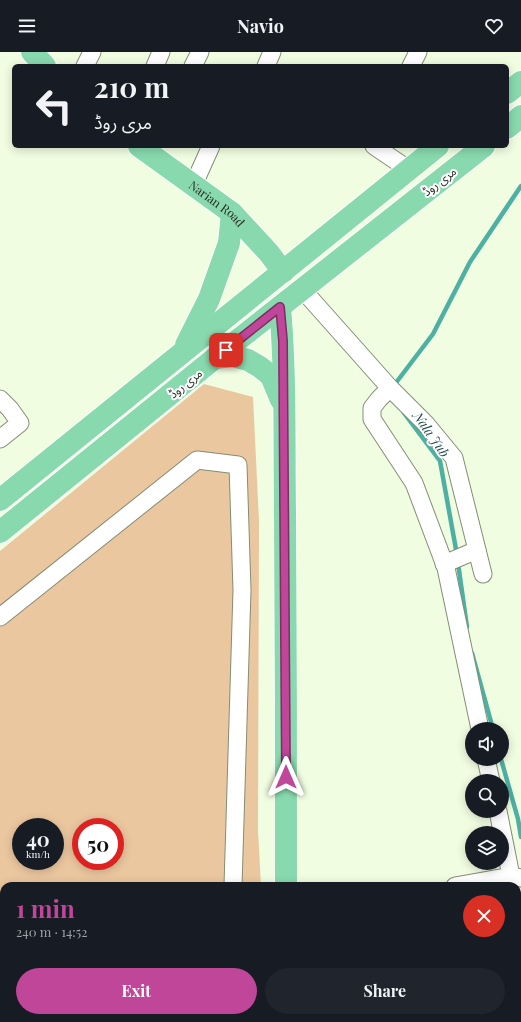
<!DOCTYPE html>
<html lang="en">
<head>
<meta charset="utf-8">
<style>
  :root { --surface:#171b24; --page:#20242c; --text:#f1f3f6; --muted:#9ea1a6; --accent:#c04699 }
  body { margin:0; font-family:"Playfair Display","Noto Sans Arabic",serif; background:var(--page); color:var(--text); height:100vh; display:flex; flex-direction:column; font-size:15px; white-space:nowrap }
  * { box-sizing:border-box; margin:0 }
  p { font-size:13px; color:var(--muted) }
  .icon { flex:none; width:22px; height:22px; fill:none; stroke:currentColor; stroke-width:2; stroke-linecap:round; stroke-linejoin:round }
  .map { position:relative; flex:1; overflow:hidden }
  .sheet { position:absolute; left:0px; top:830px; width:521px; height:140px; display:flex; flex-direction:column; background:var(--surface); border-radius:12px 12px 0 0; box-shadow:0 2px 10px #0003 }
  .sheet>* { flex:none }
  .top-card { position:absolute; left:12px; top:12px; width:497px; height:84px; border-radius:6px; box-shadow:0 2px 10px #0003; background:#171b24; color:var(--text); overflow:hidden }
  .fabs { position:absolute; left:465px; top:670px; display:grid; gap:8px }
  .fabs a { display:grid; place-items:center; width:44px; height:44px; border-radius:50%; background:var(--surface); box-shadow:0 2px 10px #0003; font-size:20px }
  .speed { position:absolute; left:12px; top:766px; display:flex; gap:8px; font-size:20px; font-weight:700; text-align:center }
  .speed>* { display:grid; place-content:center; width:52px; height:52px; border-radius:50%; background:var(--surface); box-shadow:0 2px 10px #0003; line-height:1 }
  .speed small { font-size:10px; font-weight:400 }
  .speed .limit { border:6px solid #d22; background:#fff; color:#111 }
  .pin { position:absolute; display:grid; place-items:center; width:34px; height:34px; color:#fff; margin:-17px; border-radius:8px; box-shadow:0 2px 6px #0006 }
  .me { position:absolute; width:44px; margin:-22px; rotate:0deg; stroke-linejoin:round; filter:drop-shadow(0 0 3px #0008) }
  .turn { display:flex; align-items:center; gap:14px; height:84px; padding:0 16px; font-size:18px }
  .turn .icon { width:52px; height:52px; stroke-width:2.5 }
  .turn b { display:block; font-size:28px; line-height:34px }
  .round { display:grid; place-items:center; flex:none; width:42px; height:42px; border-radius:21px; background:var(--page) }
  .head { display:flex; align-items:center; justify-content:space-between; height:68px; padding:0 16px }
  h1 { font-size:24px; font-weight:700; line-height:30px; color:var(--accent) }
  .button { display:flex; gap:8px; margin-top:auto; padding:8px 16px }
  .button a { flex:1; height:46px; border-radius:24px; background:var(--accent); color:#fff; font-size:16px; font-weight:700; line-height:46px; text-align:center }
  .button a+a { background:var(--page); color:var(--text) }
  header { display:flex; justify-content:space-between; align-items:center; height:52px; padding:0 16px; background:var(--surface); font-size:18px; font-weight:700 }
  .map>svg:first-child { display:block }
  .green { fill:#ebc79f; fill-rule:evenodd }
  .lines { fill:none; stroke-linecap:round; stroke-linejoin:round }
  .stream { stroke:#4db0a3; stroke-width:4.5 }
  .minor-casing { stroke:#838e75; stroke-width:19 }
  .major-casing { stroke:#fff; stroke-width:24 }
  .minor { stroke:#fff; stroke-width:17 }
  .major { stroke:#88d9ae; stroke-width:22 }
  .route-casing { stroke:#7d2e63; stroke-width:10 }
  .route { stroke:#c04699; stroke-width:7 }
  .labels { text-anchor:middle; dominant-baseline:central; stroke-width:4; stroke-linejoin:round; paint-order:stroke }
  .street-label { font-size:12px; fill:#282c22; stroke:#fff }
  .water-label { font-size:13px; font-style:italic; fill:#224e48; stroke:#fff }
</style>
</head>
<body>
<header><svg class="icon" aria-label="menu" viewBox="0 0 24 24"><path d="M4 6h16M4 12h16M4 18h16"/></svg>Navio<svg class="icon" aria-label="heart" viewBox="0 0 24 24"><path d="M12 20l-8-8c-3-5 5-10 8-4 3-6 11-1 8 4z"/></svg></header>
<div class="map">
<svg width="521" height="970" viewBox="0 0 521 970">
  <rect width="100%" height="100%" fill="#f0fde1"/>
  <path class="green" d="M204,332l49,13 6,124 -1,309 3,56h-257v132h262v4h-266v-471zM21,775h34v34h-34zM81,775h34v34h-34z"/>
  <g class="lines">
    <g class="stream">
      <path d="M396,335l-1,-3 38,-50 37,-72 51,-76"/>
      <path d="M404,361l36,48 17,94"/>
      <path d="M458,511l9,64"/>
      <path d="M472,601l21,76"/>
      <path d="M501,707l17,60 3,18"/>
    </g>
    <g class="minor-casing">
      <g id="minor">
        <path d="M85,14l7,-14"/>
        <path d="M155,14l6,-14"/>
        <path d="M193,14l7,-14"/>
        <path d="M266,14l6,-14"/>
        <path d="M411,14l7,-14"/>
        <path d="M374,94l34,23"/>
        <path d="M193,134l18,-40"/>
        <path d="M302,237l88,99 36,36 28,34 29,116"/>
        <path d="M390,336l-11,11 -7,9v11l42,64 32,85 34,161"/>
        <path d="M0,347l10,10 10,14 -20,16"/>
        <path d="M444,512l33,-14"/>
        <path d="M0,565l197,-157 41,5 4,125 -9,296"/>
        <path d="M486,707l5,22"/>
        <path d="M498,759l13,65"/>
        <path d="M455,834l56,-10 10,2"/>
        <path d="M236,966l1,4"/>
      </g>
    </g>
    <g class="major-casing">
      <g id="major">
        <path d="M32,0l13,14"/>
        <path d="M507,41l14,-11"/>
        <path d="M507,76l14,-12"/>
        <path id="s1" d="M139,94l93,67 37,40 14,19"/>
        <path d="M280,255c6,68 4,137 5,205 1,125 1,249 1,374"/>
        <path d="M186,293l23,-46 20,-56 3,-30"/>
        <path d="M215,306l18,-2 15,4 12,7 11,9 10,24"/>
        <path d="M0,448l438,-354"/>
        <path d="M0,480l215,-174 269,-212"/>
        <path d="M287,966v4"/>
      </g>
    </g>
    <use href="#minor" class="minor"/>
    <use href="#major" class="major"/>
  </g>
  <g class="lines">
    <g class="route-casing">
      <path id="route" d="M226,298l54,-43 3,34 3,436"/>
    </g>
    <use href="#route" class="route"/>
  </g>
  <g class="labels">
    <g class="street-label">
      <text transform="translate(439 129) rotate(-38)">مری روڈ</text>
      <text stroke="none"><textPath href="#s1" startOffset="97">Narian Road</textPath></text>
      <text transform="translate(185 331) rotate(-39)">مری روڈ</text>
    </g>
    <g class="water-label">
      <text transform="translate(432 382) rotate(55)">Nala Jub</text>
    </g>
  </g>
</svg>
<div class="fabs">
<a><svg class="icon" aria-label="sound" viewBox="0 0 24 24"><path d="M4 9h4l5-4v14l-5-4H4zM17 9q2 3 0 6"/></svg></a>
<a><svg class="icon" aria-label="search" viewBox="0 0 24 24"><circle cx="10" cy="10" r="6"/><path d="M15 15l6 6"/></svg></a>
<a><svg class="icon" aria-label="layers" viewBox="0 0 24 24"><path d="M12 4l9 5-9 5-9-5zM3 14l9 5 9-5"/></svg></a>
</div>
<div class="speed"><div>40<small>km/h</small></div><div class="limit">50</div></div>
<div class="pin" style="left:226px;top:298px;background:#d93025"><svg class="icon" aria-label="arrive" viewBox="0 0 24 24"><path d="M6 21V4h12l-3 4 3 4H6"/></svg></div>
<svg class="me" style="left:286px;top:725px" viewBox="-20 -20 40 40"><path d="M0-17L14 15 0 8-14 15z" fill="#c04699" stroke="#fff" stroke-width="4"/></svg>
<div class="top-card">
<div class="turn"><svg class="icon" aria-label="left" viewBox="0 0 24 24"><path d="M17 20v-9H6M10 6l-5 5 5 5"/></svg><div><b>210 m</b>مری روڈ</div></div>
</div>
<section class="sheet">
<div class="head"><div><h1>1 min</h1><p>240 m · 14:52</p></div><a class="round" style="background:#d93025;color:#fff"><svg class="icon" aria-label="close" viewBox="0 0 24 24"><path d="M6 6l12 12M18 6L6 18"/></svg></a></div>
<div class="button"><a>Exit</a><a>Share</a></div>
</section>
</div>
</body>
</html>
